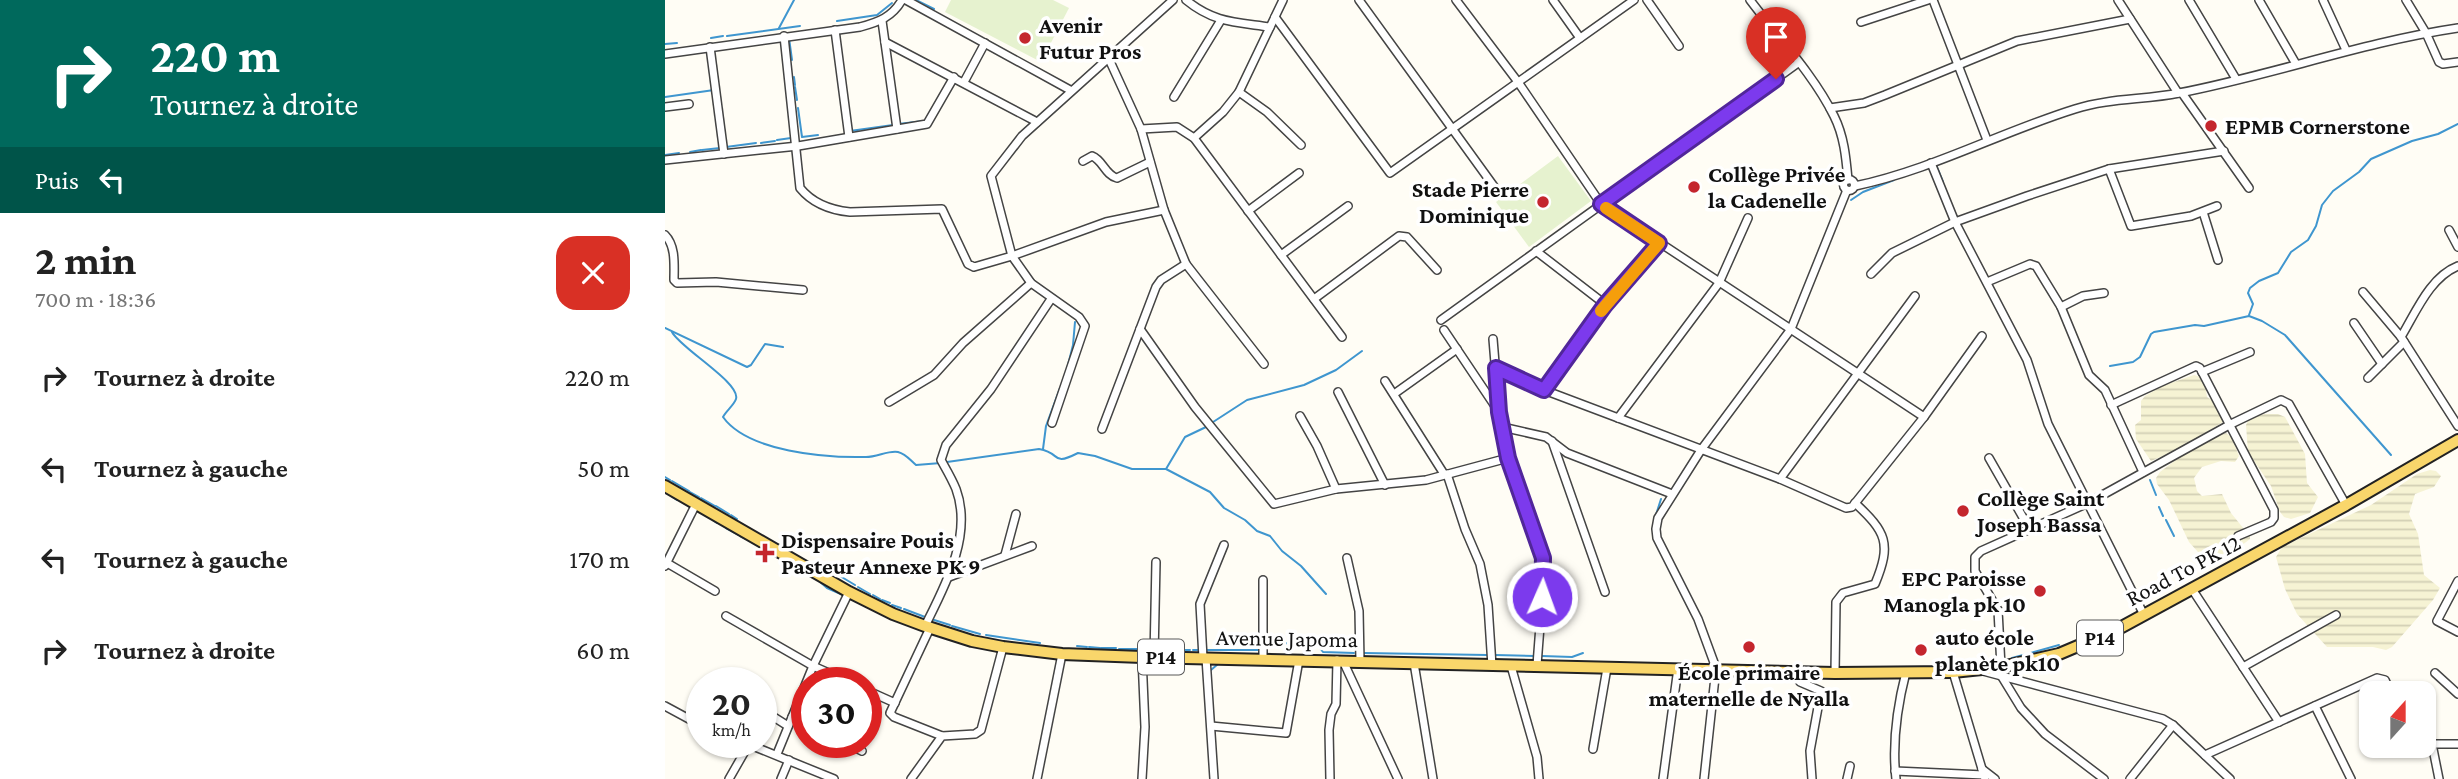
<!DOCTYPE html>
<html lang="fr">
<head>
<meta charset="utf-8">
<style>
  :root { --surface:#fff; --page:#f6f6f6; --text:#222; --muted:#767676 }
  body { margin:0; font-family:"Crimson Pro",serif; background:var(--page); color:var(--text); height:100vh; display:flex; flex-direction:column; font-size:26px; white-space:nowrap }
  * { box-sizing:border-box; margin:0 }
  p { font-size:23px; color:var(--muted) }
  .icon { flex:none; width:38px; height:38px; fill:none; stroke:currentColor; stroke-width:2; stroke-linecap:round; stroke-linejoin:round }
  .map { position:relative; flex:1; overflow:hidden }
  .details { display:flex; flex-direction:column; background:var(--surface); width:665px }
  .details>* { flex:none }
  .hud { background:#00695c; color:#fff; overflow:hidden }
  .needle { width:46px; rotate:21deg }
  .fabs { position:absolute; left:1694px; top:681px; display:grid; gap:14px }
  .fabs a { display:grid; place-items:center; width:77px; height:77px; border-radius:14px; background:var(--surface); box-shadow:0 2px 5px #0004; font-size:35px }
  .speed { position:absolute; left:21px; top:667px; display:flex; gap:14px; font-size:35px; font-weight:700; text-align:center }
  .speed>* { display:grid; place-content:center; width:91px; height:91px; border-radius:50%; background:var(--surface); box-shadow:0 2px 5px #0004; line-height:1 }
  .speed small { font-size:18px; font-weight:400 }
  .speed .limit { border:10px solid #d22; background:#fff; color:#111 }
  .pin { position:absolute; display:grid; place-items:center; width:60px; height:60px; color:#fff; margin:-72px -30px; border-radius:50% 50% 50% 0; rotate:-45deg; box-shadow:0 0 7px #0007 }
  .pin .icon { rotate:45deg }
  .me { position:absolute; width:77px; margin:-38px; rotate:2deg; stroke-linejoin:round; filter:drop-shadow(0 0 5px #0008) }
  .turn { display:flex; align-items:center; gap:24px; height:147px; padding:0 35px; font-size:32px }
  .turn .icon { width:91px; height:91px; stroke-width:2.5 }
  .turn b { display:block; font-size:49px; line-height:60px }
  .then { display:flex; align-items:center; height:66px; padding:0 35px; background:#0003; gap:14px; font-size:26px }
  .round { display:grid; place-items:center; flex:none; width:74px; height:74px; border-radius:21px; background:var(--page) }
  .overview { display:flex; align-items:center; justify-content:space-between; height:119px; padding:0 35px }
  h1 { font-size:42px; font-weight:700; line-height:52px }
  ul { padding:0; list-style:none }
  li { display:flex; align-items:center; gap:21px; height:91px; padding:0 35px }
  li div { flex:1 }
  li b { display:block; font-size:26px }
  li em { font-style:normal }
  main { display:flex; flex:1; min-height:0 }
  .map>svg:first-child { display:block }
  .farmland { fill:url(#farmland-rules) }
  .pitch { fill:#e6f2cf }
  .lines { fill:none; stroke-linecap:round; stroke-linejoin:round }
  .stream { stroke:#3f96cf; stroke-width:2 }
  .minor-casing { stroke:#444; stroke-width:10 }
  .primary-casing { stroke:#222; stroke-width:14 }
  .minor { stroke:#fff; stroke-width:7 }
  .primary { stroke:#f9d66b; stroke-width:10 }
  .route-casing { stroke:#51269a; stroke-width:18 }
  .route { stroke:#7c3aed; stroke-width:12 }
  .slow { stroke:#f59e0b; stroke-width:12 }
  .poi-dot { fill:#c4262e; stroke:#fff; stroke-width:2.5 }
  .labels { text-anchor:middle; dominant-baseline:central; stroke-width:7; stroke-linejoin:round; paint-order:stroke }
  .shield { fill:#fff; stroke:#585858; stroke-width:2 }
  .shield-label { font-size:21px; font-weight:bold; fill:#111 }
  .poi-label { font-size:23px; font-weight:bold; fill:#111; stroke:#fff; text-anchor:start }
  .street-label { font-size:23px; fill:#111; stroke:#fff }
</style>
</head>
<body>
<main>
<section class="details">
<div class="hud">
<div class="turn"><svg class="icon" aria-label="right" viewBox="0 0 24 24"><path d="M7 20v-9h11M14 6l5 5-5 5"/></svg><div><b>220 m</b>Tournez à droite</div></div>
<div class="then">Puis<svg class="icon" aria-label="left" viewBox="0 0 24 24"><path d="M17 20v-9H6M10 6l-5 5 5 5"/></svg></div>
</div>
<div class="overview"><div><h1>2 min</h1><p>700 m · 18:36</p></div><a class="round" style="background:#d93025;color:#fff"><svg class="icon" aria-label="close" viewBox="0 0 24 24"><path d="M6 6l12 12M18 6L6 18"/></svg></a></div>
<ul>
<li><svg class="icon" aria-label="right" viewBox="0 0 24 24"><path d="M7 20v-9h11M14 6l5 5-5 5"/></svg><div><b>Tournez à droite</b></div><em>220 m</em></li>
<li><svg class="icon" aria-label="left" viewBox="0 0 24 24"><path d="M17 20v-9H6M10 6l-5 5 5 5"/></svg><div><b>Tournez à gauche</b></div><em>50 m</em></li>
<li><svg class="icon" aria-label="left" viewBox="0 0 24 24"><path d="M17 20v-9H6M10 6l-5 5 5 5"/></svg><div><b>Tournez à gauche</b></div><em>170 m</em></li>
<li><svg class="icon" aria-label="right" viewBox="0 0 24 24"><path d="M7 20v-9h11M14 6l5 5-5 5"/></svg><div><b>Tournez à droite</b></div><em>60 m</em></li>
</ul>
</section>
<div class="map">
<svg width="1793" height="779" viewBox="0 0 1793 779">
  <defs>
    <pattern id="farmland-rules" width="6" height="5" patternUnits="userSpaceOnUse" patternTransform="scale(1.75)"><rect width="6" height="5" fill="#f6f3d4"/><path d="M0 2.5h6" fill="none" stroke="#d2cfb5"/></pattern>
  </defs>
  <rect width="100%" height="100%" fill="#fffdf5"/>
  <g class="farmland">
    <path d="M1529,375l7,2 4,6 2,14 17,11 2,8 -3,6 -46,28 -26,11 -15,-22 -1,-14 6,-5v-19l4,-5 17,-10z"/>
    <path d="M1599,414h14l7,3 20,37 2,29 11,14 -8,16 -19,6 -7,-2 -4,-5 -9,-26 -23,-34 -2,-27 3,-6z"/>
    <path d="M1561,433l6,5 7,18 -4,6 -14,-1 -19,6 -8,11 3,13 5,5 20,-2 9,19 13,16 6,4v6l-21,16 -13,5 -18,-8 -9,-10 -20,-42 -12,-16 -1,-6 4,-6 17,-13 42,-24z"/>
    <path d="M1765,470l6,1 5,5 -7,11 -19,7 -6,20 9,20 6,41 16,13 -7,12 -41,47 -6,3 -13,-3h-46l-30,-33 -12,-25 -9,-32 6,-10 89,-42 46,-31z"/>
  </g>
  <g class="pitch">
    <path d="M286,0h102l16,8 -28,54 -96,-50z"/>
    <path d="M893,156l33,45 -62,46 -33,-45z"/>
  </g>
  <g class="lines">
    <g class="stream">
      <path d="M251,0l18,9"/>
      <path d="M1247,1l2,-1"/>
      <path d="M172,21l40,-6 15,-12"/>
      <path d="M114,28l15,-28"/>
      <path d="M62,36l73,-10"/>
      <path d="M46,38l12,-2"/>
      <path d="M124,38l3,22"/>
      <path d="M0,44l12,-1"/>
      <path d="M129,77l1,8"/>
      <path d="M130,87l2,13"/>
      <path d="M0,97l49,-7"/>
      <path d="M133,108l4,29 16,-2"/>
      <path d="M233,124l26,-3"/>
      <path d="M185,131l43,-6"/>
      <path d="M112,140l14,-2"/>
      <path d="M96,143l14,-2"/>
      <path d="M61,147l30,-4"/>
      <path d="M37,150l18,-2"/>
      <path d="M25,152l11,-2"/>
      <path d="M0,155l14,-2"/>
      <path d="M1271,165l7,17"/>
      <path d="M1186,200l12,-8 31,-12"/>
      <path d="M1584,315l4,-11 -5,-11 2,-5 9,-7 19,-8 13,-21 17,-12 8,-14 6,-21 11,-14 26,-19 12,-13 41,-18 26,-7 20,-10"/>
      <path d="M0,328l82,39 4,-2 14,-21 18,3"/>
      <path d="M7,332c8,16 69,51 64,67 -2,6 -10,12 -13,18 25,35 103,41 143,40 11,0 23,-7 32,-5 8,2 12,8 18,13l25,-2"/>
      <path d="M1445,366l23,-4 7,-5 11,-23 3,-2 41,-7 9,1 45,-10 13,5 23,14 106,120"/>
      <path d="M402,369l6,-24 2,-23"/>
      <path d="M545,424l37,-24 57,-15 32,-15 26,-19"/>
      <path d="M378,449l3,-23 14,-38"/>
      <path d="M282,462l92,-13c24,4 11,18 39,4l17,3 37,13h34l44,23 14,16 21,12 12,11 13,5 12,15 19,15 25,28"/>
      <path d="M501,469l19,-32 21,-10"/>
      <path d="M0,477l5,3"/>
      <path d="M1485,480l6,15"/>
      <path d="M7,481l17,10"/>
      <path d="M0,492l5,3"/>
      <path d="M25,492l9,5"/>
      <path d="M6,496l6,4"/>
      <path d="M36,498l14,8"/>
      <path d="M14,500l11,7"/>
      <path d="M51,506l13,8"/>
      <path d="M1494,507l4,9"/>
      <path d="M31,510l7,4"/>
      <path d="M66,515l6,4"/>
      <path d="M48,520l4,3"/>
      <path d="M1501,520l8,16"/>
      <path d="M989,521l7,-22"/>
      <path d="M61,528l13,7"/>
      <path d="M75,536l6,3"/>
      <path d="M109,555l11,6"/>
      <path d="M172,567l3,9 15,9"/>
      <path d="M154,581l8,7 16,7"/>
      <path d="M193,587l12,7"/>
      <path d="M208,595l7,4"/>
      <path d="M217,600l8,3"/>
      <path d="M227,605l9,3"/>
      <path d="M239,609l21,8"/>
      <path d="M266,619l19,6"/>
      <path d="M287,626l28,8"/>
      <path d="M321,635l54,8"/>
      <path d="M614,643l25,1"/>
      <path d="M652,644l6,8 31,1"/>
      <path d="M412,646l10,1"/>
      <path d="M424,647l11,1"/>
      <path d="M436,648h15"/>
      <path d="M454,649h20"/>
      <path d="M494,650h12"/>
      <path d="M509,650h16"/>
      <path d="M528,650h7"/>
      <path d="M541,650h54"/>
      <path d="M699,653l123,2"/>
      <path d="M830,655l39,1"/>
      <path d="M877,656l30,1 11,-4"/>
      <path d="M1347,658l47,-13"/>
      <path d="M546,670l7,-6"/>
    </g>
    <g class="minor-casing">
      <g id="minor">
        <path d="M241,0l164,90"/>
        <path d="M521,0c28,23 50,22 84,27"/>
        <path d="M694,0l139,192"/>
        <path d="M791,0l62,82 83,122 323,213"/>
        <path d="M888,0l27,38"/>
        <path d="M982,0l32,46"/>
        <path d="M1085,0c27,36 64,75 84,116 10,20 12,41 14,64"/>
        <path d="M1268,0l54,140"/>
        <path d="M1453,0l60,93"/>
        <path d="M1524,0l47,79"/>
        <path d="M1594,0l37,64"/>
        <path d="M1658,0l23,50"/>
        <path d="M1741,0l20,33 13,29 4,2 15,-2"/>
        <path d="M610,17l115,156 244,-173"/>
        <path d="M217,21l15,108"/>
        <path d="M1196,22l67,-22"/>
        <path d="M170,30l14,107"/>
        <path d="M119,36l16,152c13,16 30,22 50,24l92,-3 26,55 6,3 38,-11 94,-34 58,-12"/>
        <path d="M220,42l152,80"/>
        <path d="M45,47l14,107"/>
        <path d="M0,54l195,-27c19,-5 32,-10 42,-27"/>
        <path d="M443,57l33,72 23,81 22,54 78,100"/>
        <path d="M299,82l21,-39"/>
        <path d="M574,92l28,20 34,33"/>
        <path d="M1517,93l67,95"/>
        <path d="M509,97l47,-77"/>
        <path d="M0,107l24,-3"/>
        <path d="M1165,108l34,-5 21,-8 132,-54 113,-22"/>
        <path d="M476,129l36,-2 17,11 148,199"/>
        <path d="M529,138l29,-26 16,-20 44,-92"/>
        <path d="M0,160l133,-14 129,-22 27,-47"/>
        <path d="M418,161l9,-5c11,4 13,19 25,22l33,-16"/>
        <path d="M1266,163l24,59 72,138 21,64 96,191"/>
        <path d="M1444,169l22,57 60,-10 26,-10"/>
        <circle cx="1184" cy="185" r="5.5"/>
        <path d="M1190,186c76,-16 146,-54 220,-77 34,-11 70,-9 104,-16 94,-18 184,-51 279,-65"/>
        <path d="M583,211l51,-38"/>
        <path d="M1538,212l15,48"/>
        <path d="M1784,230l9,17"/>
        <path d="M0,235c11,11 9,30 9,45l3,3 39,-1 87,8"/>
        <path d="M994,243l-53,62 -62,85 236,89 66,29 6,-1 72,-90 58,-81"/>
        <path d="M871,251l70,54"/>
        <path d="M616,255l67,-49"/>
        <path d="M1206,274l21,-21 63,-31 72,-26 82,-27 115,-18"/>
        <path d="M1322,282l43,-18 6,2 25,41 28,68 16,15 38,82"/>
        <path d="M1698,292l38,45 57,89"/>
        <path d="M649,299l85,-63 8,1 30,33"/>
        <path d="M1396,307l22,-11 21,-3"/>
        <path d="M776,320l357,-257"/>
        <path d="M1689,323l28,41"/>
        <path d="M475,329l55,78 79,97 62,-15 90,-9 82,-22"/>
        <path d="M779,330l55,82 9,46 35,100 1,16 -7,91"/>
        <path d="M1736,337c15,-25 29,-60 57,-71"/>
        <path d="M828,339l6,73"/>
        <path d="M831,368l48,22"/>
        <path d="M1537,372l48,-20"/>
        <path d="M1703,378l36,-36"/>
        <path d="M720,381l59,93"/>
        <path d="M673,392l47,93"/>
        <path d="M729,394l63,-45"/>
        <path d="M224,402l45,-27 29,-32 68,-60"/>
        <path d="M1446,405l85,-39 4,2 74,142v8l-3,4 -33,14"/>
        <path d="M635,416l17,30 19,43"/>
        <path d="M953,418l101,-135 29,-65"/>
        <path d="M387,423l33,-97 -6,-9 -48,-34 -19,-27 -21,-80 31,-40 151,-136"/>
        <path d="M837,427l44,10 21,16 105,41"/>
        <path d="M437,429l54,-142 5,-7 25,-16"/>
        <path d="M887,441l53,151"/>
        <path d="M1324,458l40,70"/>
        <path d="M782,474l18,55 15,35 8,41 4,61"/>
        <path d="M1115,479l135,-183"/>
        <path d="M340,555l11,-41"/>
        <path d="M682,558l12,53 1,50"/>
        <path d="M2,563l48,28"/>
        <path d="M0,566l31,-62"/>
        <path d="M284,577l83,-31"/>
        <path d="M598,580v79"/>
        <path d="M1793,581l-21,40 21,11"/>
        <path d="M1527,589l87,133"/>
        <path d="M61,616l87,50 36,16"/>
        <path d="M260,626c20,-40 48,-91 31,-137 -4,-10 -10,-20 -15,-29l5,-15 45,-56 60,-90"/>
        <path d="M265,628l-40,85 4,4 48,19"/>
        <path d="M489,657l2,-95"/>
        <path d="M538,658l-3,-54 24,-59"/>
        <path d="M541,658l8,121"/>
        <path d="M678,661l55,118"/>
        <path d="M749,663l19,116"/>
        <path d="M846,666l26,91 2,22"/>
        <path d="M1336,667l-3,-57 -23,-39v-14l6,-6 107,-48 143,-79 50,-24 8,4 57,101"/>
        <path d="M1578,667l93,-52"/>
        <path d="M1318,671l180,48 10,6 57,54"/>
        <path d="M1128,672l7,10 21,9 -11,60 2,28"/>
        <path d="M1288,672l32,107"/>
        <path d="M1170,673l1,-71 7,-9 32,-9c17,-41 11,-52 -20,-81"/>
        <path d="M1770,673l23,21"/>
        <path d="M1337,677l19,31 24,26 59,45"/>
        <path d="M201,690l29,13"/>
        <path d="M0,706l37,20"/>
        <path d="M1650,706l36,73"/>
        <path d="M96,709l27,17"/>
        <path d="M127,717l15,7"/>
        <path d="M546,726l75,7 13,-73"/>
        <path d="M78,742l91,37"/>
        <path d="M179,742l18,9"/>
        <path d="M1759,744h34"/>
        <path d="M1767,744l7,35"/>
        <path d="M928,749l14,-81"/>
        <path d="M112,754l36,-88 36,-74"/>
        <path d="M1540,755l172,-77 8,2 6,13"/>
        <path d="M1317,769l13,10"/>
        <path d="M1230,771l89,4"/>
        <path d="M64,779l20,-35"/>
        <path d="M116,779l8,-19"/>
        <path d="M246,779l31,-43 33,-2 6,-4 22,-83"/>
        <path d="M372,779l25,-125"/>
        <path d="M477,779l3,-52 -3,-70"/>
        <path d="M665,779l-1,-49 2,-16 5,-10 1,-44"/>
        <path d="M998,779l15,-111"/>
        <path d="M1039,779l12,-111 -18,-49 -41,-81 -1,-9 2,-11 43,-68 90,-121 56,-139"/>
        <path d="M1182,779l3,-13"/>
        <path d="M1231,779c-4,-36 1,-72 10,-107"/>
        <path d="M1465,779l43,-54"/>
      </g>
    </g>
    <g class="primary-casing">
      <path id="primary" d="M0,486l184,106 44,22 32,12 47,15 31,6 59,7 80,3 693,16 118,-1 48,-5 58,-13 59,-25 228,-124 112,-65"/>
    </g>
    <use href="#minor" class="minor"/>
    <use href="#primary" class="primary"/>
  </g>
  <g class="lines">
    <g class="route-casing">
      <path id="route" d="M877,597l1,-39 -35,-100 -9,-46 -3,-44 48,22 61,-85 54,-62 -58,-39 175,-125"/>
    </g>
    <use href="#route" class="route"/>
    <path class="slow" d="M936,311l58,-68 -53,-35"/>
  </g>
  <g class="poi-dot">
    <circle cx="360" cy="38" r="7"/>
    <circle cx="1546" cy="126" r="7"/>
    <circle cx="1029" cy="187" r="7"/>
    <circle cx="878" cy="202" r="7"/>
    <circle cx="1298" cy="511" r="7"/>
    <path d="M96.5 542.5h7v7h7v7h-7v7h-7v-7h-7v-7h7z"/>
    <circle cx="1375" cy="591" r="7"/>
    <circle cx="1084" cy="647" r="7"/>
    <circle cx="1256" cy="650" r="7"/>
  </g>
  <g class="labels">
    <g class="shield">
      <rect x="1412" y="620.5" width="46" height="35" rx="5"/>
      <rect x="473" y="639.5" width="46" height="35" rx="5"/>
    </g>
    <g class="shield-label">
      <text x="1435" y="638">P14</text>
      <text x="496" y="657">P14</text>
    </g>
    <g class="poi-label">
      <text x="374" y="25">Avenir<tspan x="374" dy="26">Futur Pros</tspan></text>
      <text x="1560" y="126">EPMB Cornerstone</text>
      <text x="1043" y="174">Collège Privée<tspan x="1043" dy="26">la Cadenelle</tspan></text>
      <text x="864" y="189" text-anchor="end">Stade Pierre<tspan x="864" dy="26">Dominique</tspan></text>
      <text x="1312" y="498">Collège Saint<tspan x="1312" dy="26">Joseph Bassa</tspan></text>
      <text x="116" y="540">Dispensaire Pouis<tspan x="116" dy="26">Pasteur Annexe PK 9</tspan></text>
      <text x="1361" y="578" text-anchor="end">EPC Paroisse<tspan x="1361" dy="26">Manogla pk 10</tspan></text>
      <text x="1270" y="637">auto école<tspan x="1270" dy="26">planète pk10</tspan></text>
      <text x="1084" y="672" text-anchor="middle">École primaire<tspan x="1084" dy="26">maternelle de Nyalla</tspan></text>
    </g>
    <g class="street-label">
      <text transform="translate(1518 570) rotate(-28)">Road To PK 12</text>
      <text transform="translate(622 638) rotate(1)">Avenue Japoma</text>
    </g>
  </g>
</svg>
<div class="fabs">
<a><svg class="needle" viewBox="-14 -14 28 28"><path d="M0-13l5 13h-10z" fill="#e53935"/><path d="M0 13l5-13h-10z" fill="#767676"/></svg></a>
</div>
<div class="speed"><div>20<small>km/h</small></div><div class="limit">30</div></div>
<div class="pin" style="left:1111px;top:79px;background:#d93025"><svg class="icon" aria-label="arrive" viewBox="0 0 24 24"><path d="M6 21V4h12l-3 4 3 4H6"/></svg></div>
<svg class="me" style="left:877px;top:597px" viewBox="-20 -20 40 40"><circle r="17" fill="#7c3aed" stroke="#fff" stroke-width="3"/><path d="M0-11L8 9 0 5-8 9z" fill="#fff"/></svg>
</div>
</main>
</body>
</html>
